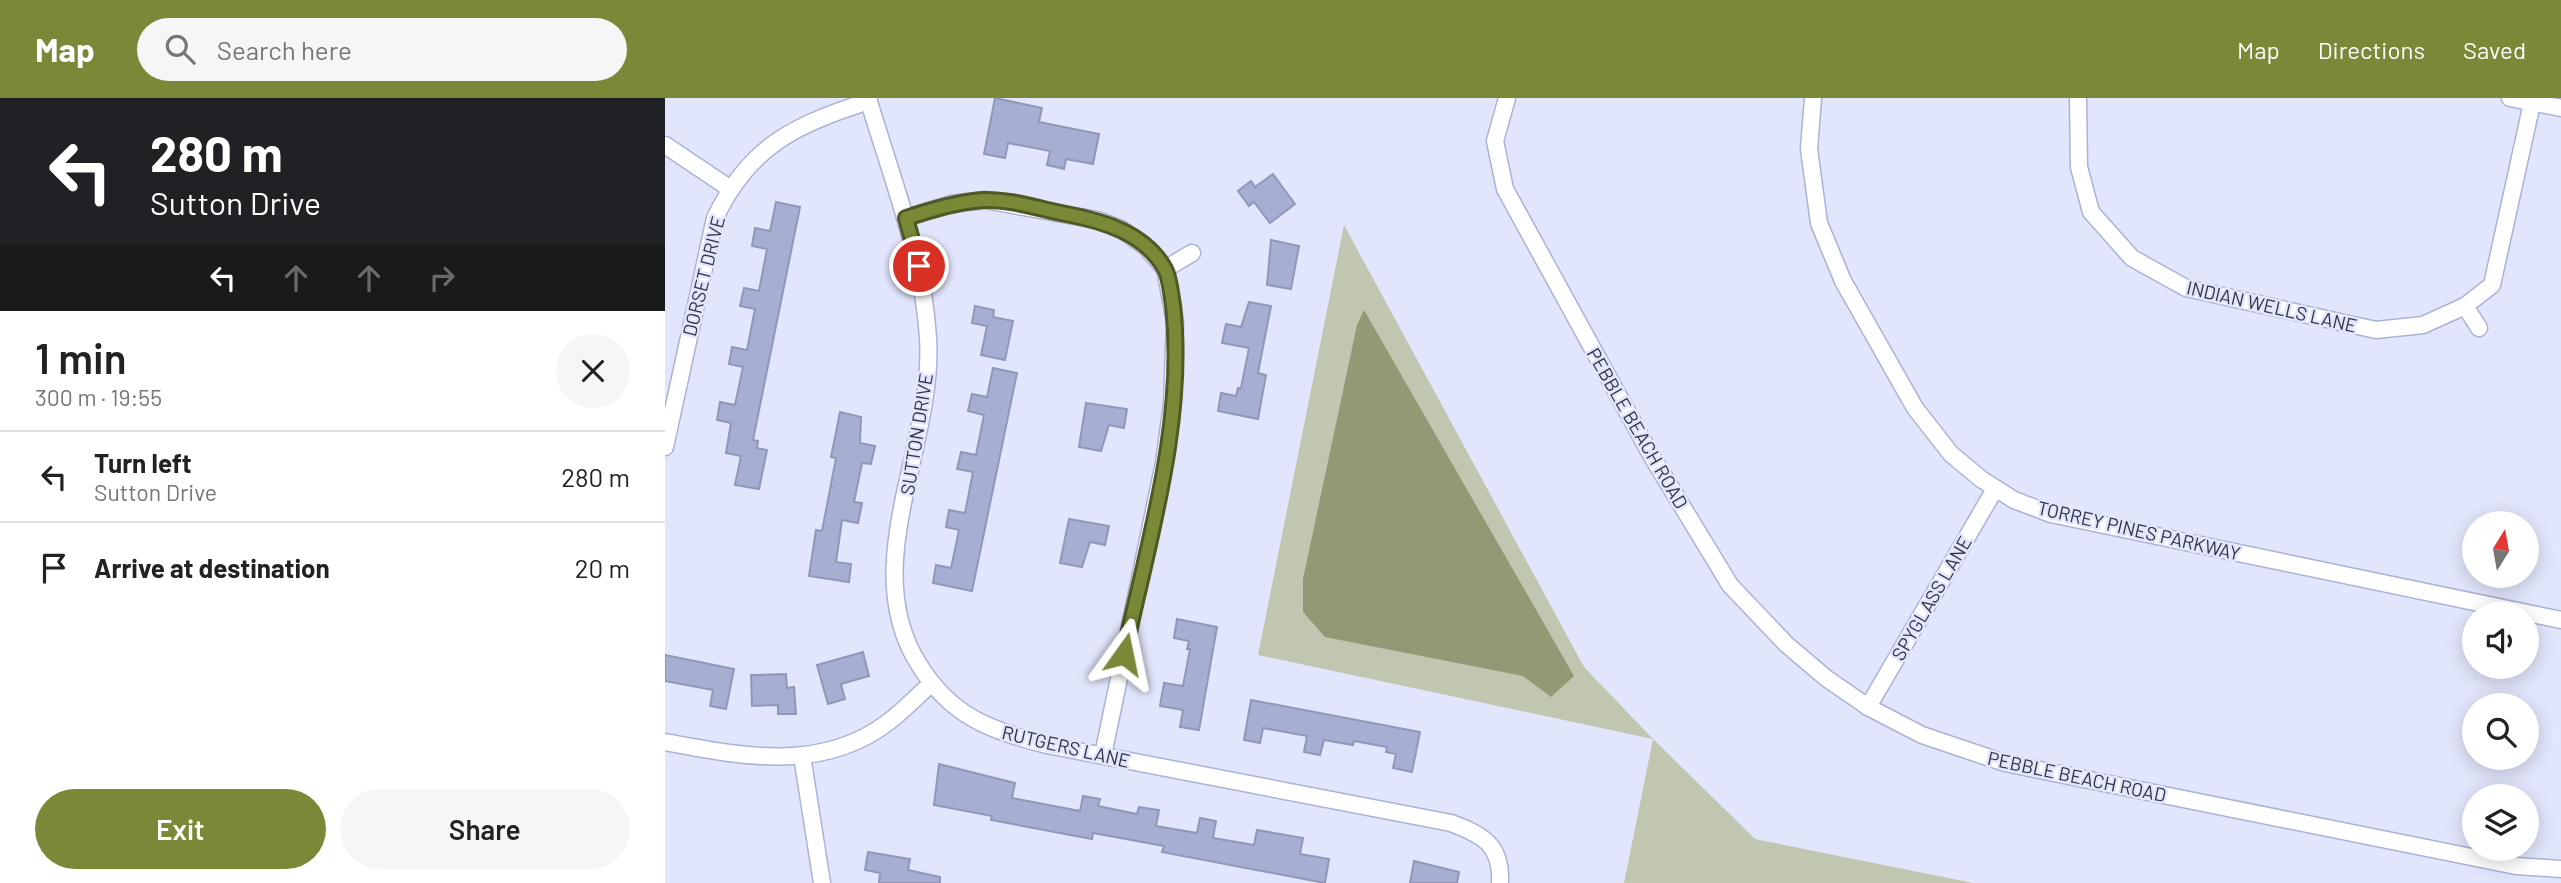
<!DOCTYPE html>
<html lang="en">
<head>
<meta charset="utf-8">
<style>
  :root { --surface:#fff; --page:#f6f6f6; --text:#222; --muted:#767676; --line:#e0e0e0; --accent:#7a8938 }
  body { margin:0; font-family:Barlow,sans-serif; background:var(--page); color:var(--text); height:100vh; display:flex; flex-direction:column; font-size:26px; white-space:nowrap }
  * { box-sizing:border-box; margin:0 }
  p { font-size:23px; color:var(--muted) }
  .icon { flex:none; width:38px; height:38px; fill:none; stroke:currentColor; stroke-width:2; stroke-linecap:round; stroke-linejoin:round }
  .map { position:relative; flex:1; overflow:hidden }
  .panel { display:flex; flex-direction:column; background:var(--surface); width:665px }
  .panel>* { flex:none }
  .top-card { background:#202124; color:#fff; overflow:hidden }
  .needle { width:46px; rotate:11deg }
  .tools { position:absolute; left:1797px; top:413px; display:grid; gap:14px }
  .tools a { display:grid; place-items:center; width:77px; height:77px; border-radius:50%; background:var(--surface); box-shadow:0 4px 18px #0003; font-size:35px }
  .pin { position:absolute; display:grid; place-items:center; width:60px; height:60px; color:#fff; margin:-30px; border:4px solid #fff; border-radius:50%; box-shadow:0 2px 7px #0007 }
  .me { position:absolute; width:77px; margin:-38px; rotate:12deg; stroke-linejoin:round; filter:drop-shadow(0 0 5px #0008) }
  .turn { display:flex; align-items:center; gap:24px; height:147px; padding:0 35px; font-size:32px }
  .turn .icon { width:91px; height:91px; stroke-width:2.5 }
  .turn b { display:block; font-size:49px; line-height:60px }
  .lanes { display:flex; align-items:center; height:66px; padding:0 35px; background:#0003; justify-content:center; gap:35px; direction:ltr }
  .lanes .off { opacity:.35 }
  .round { display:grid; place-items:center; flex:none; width:74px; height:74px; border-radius:37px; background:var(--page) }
  .summary { display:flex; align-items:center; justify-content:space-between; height:119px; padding:0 35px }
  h1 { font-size:42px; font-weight:600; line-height:52px }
  .button { display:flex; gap:14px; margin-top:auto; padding:14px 35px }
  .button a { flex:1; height:80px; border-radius:42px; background:var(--accent); color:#fff; font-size:28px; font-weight:600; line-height:80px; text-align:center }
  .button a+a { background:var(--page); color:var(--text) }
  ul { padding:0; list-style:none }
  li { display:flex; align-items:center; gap:21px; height:91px; padding:0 35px; border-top:2px solid var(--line) }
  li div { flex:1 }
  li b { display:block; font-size:26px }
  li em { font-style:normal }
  header { display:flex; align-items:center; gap:42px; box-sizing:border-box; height:98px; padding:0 35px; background:var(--accent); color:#fff }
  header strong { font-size:33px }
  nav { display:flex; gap:38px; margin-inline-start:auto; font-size:24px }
  .search { width:490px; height:63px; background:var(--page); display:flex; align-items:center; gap:18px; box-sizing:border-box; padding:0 24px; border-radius:38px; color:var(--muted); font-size:26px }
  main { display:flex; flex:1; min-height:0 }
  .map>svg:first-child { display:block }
  .green { fill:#c0c6af }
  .water { fill:#919a75 }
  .building { fill:#a6aed2; stroke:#9097b8; stroke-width:2 }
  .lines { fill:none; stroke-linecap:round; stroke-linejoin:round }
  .street-casing { stroke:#abb2d4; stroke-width:19 }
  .street { stroke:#fff; stroke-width:16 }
  .route-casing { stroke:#4f5924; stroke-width:18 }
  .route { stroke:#7a8938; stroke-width:12 }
  .labels { text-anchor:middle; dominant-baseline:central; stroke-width:5; stroke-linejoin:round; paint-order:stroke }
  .street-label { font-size:19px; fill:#303340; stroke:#e2e6fc }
</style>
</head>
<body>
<header>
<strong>Map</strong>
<div class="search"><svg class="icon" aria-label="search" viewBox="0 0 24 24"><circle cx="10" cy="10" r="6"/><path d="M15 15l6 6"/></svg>Search here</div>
<nav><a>Map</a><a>Directions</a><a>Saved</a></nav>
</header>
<main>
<section class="panel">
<div class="top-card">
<div class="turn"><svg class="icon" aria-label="left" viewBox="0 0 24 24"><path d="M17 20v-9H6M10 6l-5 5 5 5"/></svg><div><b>280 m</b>Sutton Drive</div></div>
<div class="lanes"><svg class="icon" aria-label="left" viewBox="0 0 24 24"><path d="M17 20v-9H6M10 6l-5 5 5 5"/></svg><svg class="icon off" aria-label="ahead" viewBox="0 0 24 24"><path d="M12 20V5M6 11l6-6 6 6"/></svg><svg class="icon off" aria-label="ahead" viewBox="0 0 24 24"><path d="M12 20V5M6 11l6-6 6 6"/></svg><svg class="icon off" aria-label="right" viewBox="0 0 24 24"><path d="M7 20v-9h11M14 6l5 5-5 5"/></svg></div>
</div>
<div class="summary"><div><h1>1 min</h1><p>300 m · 19:55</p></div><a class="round"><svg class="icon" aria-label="close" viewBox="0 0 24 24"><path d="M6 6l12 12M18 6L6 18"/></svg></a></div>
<ul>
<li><svg class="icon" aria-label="left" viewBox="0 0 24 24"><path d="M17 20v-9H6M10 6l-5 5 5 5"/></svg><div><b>Turn left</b><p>Sutton Drive</p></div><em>280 m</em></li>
<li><svg class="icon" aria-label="arrive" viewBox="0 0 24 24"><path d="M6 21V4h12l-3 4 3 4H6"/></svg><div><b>Arrive at destination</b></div><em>20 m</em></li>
</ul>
<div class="button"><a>Exit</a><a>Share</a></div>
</section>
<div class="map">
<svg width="1896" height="785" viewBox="0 0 1896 785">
  <rect width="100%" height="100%" fill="#e2e6fc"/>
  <path class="green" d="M679,127l240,442 69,72 102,100 218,44h-349l29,-144 -395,-84z"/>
  <path class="water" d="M699,212l210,366 -23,21 -28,-21 -198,-39 -22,-25v-33l54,-254z"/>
  <g class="building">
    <path d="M330,0l47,10 -3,14 60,12 -6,30 -27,-5 -2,10 -17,-4 3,-14 -42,-8 -3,15 -21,-4z"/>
    <path d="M608,76l22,30 -25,19 -16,-21 -5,4 -11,-15 13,-10 4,6z"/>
    <path d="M111,104l24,5 -47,233 5,1 -1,7 10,2 -8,39 -24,-4 6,-29 -15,-3 5,-30 -14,-3 3,-18 15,3 8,-38 -14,-3 3,-17 15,3 8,-41 -15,-3 4,-18 15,3 8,-42 -15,-3 3,-18 15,3z"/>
    <path d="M606,142l28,6 -8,43 -24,-4z"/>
    <path d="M584,204l22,4 -13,67 8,2 -8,44 -40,-8 3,-18 15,3 2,-8h3l8,-40 -27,-5 4,-19 15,3z"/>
    <path d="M310,208l19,4 -1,7 20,4 -8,39 -24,-5 6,-29 -15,-3z"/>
    <path d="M328,270l24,5 -45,218 -39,-8 3,-18 15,3 8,-38 -13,-3 3,-17 16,3 8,-41 -16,-3 4,-17 15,3 8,-40 -16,-4 4,-17 15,3z"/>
    <path d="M421,305l41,6 -3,19 -15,-3 -8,26 -22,-4z"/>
    <path d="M175,314l21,5 -1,26 15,3 -4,18 -9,-1 -8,39 8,1 -4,20 -16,-3 -6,42 15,2 -2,18 -40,-6 7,-46 6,1 14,-73 -5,-1z"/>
    <path d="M404,421l40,7 -4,19 -15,-3 -8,25 -22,-4z"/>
    <path d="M512,521l40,8 -18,103 -19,-3 3,-17 -23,-4 4,-23 19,3 7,-37h-3l2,-8 -15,-3z"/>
    <path d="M198,554l6,24 -28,8 4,15 -17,5 -11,-39z"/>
    <path d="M0,557l69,14 -8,40 -16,-3 3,-16 -48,-9z"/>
    <path d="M121,576l1,14 7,-1 2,27h-18v-9l-26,1 -1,-31z"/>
    <path d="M586,602l169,32 -8,40 -19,-4 3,-14 -10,-2 1,-5 -33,-6 -1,4 -29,-5 -4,15 -16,-3 3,-16 -44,-8 -3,15 -16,-3z"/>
    <path d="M274,666l76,19 -3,15 68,13 3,-15 17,3 -2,7 39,8 2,-7 20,3 -3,16 41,7 3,-15 16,3 -3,17 41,7 3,-15 46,8 -3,16 29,5 -4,24 -163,-31 2,-6 -71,-13 -1,6 -101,-19 1,-4 -58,-11z"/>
    <path d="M203,754l42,7 -2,11 32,7v6h-61l1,-10 -15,-3z"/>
    <path d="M749,763l45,11 -2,11h-47z"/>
  </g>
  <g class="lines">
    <g class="street-casing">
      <g id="street">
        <path d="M203,0c23,79 55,157 60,240 7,107 -71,227 -10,325 32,53 71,67 129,82l404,78c32,12 51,22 49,60"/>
        <path d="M842,0l-12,43 10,48 146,266 79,130 56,59 40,34 42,29 54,28 83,28 511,103 45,3"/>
        <path d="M1148,0l-4,51 10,74 24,58 72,127 36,46 30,25 33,21 37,14 510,106"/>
        <path d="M1413,0l1,69 12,45 41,46 54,30 190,42 47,-5 42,-19"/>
        <path d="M1845,0l51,10"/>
        <path d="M0,47l64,43"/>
        <path d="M241,120l45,-14 34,-4 112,20 24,9 25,18 19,22 10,53 -3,82 -8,59 -61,292"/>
        <path d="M500,171l27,-16"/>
        <path d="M1814,230l-14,-22 27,-21 40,-182"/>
        <path d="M0,349l50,-229c35,-73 80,-93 154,-117"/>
        <path d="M1203,609l127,-218"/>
        <path d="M0,644c74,14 156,31 222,-19 15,-11 29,-26 44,-39"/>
        <path d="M137,658l20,127"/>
      </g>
    </g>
    <use href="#street" class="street"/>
  </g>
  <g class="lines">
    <g class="route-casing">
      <path id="route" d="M254,168l-13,-48c25,-8 50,-16 77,-18 27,-1 57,9 83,14 37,7 79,19 99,55 5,9 6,25 8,36 13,116 -25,237 -49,349"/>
    </g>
    <use href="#route" class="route"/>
  </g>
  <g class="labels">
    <g class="street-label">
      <text transform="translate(38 178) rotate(-76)">DORSET DRIVE</text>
      <text transform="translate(1607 208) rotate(13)">INDIAN WELLS LANE</text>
      <text transform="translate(973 330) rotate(60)">PEBBLE BEACH ROAD</text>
      <text transform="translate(251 336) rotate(-81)">SUTTON DRIVE</text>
      <text transform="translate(1474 432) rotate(13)">TORREY PINES PARKWAY</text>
      <text transform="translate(1266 500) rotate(-60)">SPYGLASS LANE</text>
      <text transform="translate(401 648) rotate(13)">RUTGERS LANE</text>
      <text transform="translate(1412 678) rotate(12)">PEBBLE BEACH ROAD</text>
    </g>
  </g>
</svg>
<div class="tools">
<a><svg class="needle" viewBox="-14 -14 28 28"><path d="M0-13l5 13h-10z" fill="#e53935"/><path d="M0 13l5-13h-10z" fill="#767676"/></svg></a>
<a><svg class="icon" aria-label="sound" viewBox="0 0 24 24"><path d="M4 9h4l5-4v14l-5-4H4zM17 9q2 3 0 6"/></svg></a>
<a><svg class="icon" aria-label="search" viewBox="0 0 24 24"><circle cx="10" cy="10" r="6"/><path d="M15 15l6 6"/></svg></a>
<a><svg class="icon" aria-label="layers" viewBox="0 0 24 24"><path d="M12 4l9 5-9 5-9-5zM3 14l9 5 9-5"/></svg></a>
</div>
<div class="pin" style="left:254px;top:168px;background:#d93025"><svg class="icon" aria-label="arrive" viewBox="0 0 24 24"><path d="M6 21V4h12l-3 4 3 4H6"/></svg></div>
<svg class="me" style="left:459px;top:556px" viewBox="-20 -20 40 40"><path d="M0-17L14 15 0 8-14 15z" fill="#7a8938" stroke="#fff" stroke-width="4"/></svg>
</div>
</main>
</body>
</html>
